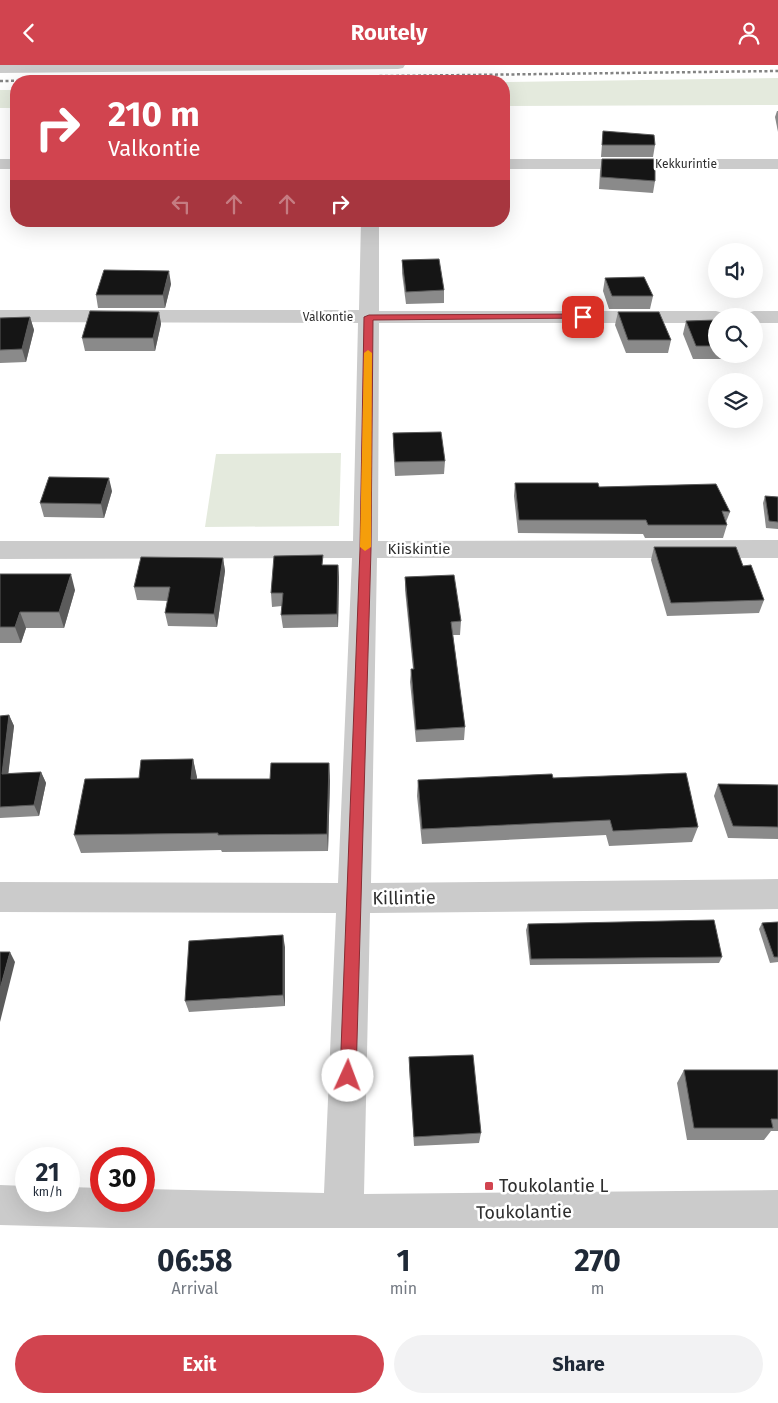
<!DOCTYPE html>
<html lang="en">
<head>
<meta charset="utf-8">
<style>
  :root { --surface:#fff; --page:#f2f2f3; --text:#1f2937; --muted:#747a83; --accent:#d1444f }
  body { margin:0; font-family:"Fira Sans",sans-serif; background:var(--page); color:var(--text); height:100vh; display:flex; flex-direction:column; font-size:19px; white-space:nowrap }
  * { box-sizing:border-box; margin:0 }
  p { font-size:16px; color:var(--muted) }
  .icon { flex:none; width:28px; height:28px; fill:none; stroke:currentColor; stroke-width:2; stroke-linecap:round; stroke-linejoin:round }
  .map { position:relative; height:1163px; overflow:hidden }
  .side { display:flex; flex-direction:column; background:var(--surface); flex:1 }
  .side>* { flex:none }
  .guide { position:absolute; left:10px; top:10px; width:500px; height:152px; border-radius:20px; box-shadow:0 5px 20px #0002; background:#d1444f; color:#fff; overflow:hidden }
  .buttons { position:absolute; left:708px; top:178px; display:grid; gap:10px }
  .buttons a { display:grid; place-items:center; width:55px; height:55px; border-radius:50%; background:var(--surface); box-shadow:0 5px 20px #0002; font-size:25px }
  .speed { position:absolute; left:15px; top:1082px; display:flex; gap:10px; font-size:25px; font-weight:700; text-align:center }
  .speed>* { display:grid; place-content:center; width:65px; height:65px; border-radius:50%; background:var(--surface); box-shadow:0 5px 20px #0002; line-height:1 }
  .speed small { font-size:12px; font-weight:400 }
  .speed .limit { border:8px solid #d22; background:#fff; color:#111 }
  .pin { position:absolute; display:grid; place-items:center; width:42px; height:42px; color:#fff; margin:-21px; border-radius:10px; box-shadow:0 2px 8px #0006 }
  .me { position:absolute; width:55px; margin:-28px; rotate:2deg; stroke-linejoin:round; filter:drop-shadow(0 0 4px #0008) }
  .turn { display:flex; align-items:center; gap:18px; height:105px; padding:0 15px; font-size:22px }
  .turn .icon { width:65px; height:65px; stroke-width:2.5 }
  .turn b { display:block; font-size:35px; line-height:42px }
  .lanes { display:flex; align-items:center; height:48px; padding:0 15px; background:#0003; justify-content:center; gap:25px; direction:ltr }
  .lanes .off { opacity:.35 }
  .eta { display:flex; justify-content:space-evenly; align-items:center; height:85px; text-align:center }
  .eta b { font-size:30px; font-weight:700; line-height:35px }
  .action { display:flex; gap:10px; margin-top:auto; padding:10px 15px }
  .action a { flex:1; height:58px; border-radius:30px; background:var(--accent); color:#fff; font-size:20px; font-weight:700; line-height:58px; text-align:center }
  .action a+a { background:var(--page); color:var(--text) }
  header { display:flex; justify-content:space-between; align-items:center; height:65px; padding:0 15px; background:var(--accent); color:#fff; font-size:22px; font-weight:700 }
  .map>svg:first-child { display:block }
  .green { fill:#e4eadd }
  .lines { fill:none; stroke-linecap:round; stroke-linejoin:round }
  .minor { fill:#cbcbcb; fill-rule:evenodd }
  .rail { stroke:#838383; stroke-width:2.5; stroke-dasharray:3 2.5; stroke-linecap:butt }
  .wall { fill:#8a8a8a }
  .shaded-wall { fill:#5b5b5b }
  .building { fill:#151515; stroke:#5b5b5b }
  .route { fill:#d1444f; stroke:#882c33 }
  .slow { fill:#f59e0b }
  .poi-dot { fill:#d1444f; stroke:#fff; stroke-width:2 }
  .labels { text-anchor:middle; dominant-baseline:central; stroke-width:5; stroke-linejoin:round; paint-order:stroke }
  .far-street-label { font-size:12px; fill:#2e2e2e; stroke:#fff }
  .street-label { font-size:15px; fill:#2e2e2e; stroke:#fff }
  .near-street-label { font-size:18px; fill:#2e2e2e; stroke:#fff }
  .near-poi-label { font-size:18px; fill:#2e2e2e; stroke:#fff; text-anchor:start }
</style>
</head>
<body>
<header><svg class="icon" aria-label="back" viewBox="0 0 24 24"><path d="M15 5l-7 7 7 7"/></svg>Routely<svg class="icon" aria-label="person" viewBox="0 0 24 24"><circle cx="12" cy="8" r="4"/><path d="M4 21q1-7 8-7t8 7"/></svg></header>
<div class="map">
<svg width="778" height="1163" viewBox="0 0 778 1163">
  <rect width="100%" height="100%" fill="#fff"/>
  <g class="green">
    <path d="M778,13v27l-274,1v-24z"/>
    <rect x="0" y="25" width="16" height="18"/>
    <path d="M341,388l-2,73 -134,1 11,-73z"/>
  </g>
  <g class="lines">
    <g class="minor">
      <path d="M0,0h405l-2,3 -5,1 -398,4z"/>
      <rect x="0" y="94" width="16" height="10"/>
      <rect x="504" y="94" width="274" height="10"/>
      <path d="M361,156h18v90h337l7,2 3,3h-10v7h-337l-1,218 400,-1v18h-401l-6,325 407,-4v30l-408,4 -6,281 414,-4v38h-667l-111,-3v-40l26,1v15h43v-14l32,1v13h43v-12l180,4 12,-280 -336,-1v-30l338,1 14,-325 -352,1v-18h353l5,-218 -358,-1v-12h359z"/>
      <path d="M754,246h24v12h-24v-7h-10l3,-3z"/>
    </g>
    <path class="rail" d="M0,16l778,-10"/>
  </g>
  <g class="wall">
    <path d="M777,46h1v21l-3,-15z"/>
    <path d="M603,66l52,14 -2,12h-52z"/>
    <path d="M602,94l53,22 -2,12 -54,-4 1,-18z"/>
    <path d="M402,195l42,30v13l-38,1 -4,-31z"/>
    <path d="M605,213l48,18 -3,13h-41l-6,-18z"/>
    <path d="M171,219l-6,24h-67l-2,-13z"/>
    <path d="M159,247l2,12 -6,27h-70l-3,-13z"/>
    <path d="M618,247l53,28 -3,13h-42l-11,-28z"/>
    <path d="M30,252l4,13 -8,32 -26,1v-45z"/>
    <path d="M716,255v34h19l-1,5h-41l-10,-25 3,-13z"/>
    <path d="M393,368l52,28 -1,13 -49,2 -2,-30z"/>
    <path d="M515,418l84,4 131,25 -4,10 1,3 -4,13h-78l-2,-4 -125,-1 -4,-37z"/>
    <path d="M112,426l-8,27 -60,-1 -4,-14z"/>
    <path d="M765,431l13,1v32l-12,-1 -3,-25z"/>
    <path d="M654,482l89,19 21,34 -5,13 -92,3 -16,-56z"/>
    <path d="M223,493l2,13 -8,56 -49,-1 -3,-13 3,-12 -31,-1 -3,-13z"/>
    <path d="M323,500h15l1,13 -1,49 -55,1 -2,-13 1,-9 -10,1 -1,-14z"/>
    <path d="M0,509l75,16 -11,38h-38l-5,15h-21z"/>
    <path d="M405,512l56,44 -1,14h-7l12,92 -1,13 -48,2 -6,-60 1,-13h2l-8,-79z"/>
    <path d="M9,650l5,11 -6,47 33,-1 5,11 -7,33 -39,2v-102z"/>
    <path d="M193,694l4,20h73l59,-16 1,18 -2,70 -106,1 -1,-2 -140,3 -7,-18 65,-57z"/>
    <path d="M553,713l145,49 -6,15 -83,4 -3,-11 -184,9 -5,-48 1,-16z"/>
    <path d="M718,719l60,1v54l-50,-1 -14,-42z"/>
    <path d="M778,857v40l-8,1 -11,-34 3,-6z"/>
    <path d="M528,859l194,33 -3,6 -189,2 -4,-35z"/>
    <path d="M285,882v59l-96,6 -4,-11z"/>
    <path d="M409,992l72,76 -2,10 -65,3 -5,-79z"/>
    <path d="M684,1005h94v61h-7l-7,9h-77l-10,-57z"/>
  </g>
  <g class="shaded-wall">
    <path d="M169,206l2,13 -6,24 -2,-13z"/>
    <path d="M159,247l2,12 -6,27 -2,-13z"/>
    <path d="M30,252l4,13 -8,32 -4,-13z"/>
    <path d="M109,413l3,13 -8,27 -3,-14z"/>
    <path d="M223,493l2,13 -8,56 -3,-13z"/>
    <path d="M338,500l1,13 -1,49 -1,-13z"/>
    <path d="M71,509l4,16 -11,38 -5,-16z"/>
    <path d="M20,547l6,16 -5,15 -6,-16z"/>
    <path d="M9,650l5,11 -7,59 -5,-11z"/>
    <path d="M193,694l4,18 -2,20 -4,-18z"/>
    <path d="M329,698l1,18 -2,70 -1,-17z"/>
    <path d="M41,707l5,11 -7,33 -5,-11z"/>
    <path d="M283,870l2,12v59l-2,-11z"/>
    <path d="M10,887l5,10 -15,60v-33z"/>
  </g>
  <g class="building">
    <path d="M603,66l51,4 1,10h-53z"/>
    <path d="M602,94h53v22l-54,-4z"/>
    <path d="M439,194l5,31 -38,2 -4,-32z"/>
    <path d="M104,205l65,1 -6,24h-67z"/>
    <path d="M644,212l9,19h-41l-7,-18z"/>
    <path d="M90,246l69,1 -6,26h-71z"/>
    <path d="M618,247h41l12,28h-43z"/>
    <path d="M30,252l-8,32 -22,1v-32z"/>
    <path d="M716,255v26h-20l-10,-25z"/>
    <path d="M441,367l4,29 -50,1 -2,-29z"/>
    <path d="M49,412l60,1 -8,26 -61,-1z"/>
    <path d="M515,418h83l1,4 117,-3 14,28 -8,-1 5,14h-79l-2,-5h-127z"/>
    <path d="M765,431l13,1v25l-9,-1z"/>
    <path d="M654,482h82l7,19 8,-1 13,35 -93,3z"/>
    <path d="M323,490l-1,10h16l-1,49 -56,1 2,-22h-12l3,-37z"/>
    <path d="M141,492l82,1 -9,56 -49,-1 5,-26h-36z"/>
    <path d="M0,509h71l-12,38h-39l-5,15h-15z"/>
    <path d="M454,510l7,46 -10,1 14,105 -49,3 -5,-61h3l-9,-92z"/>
    <path d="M9,650l-7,59 39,-2 -7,33 -34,2v-91z"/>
    <path d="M193,694l-2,20h79l1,-16h58l-2,71 -109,1v-2l-144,2 11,-56 54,-1 2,-18z"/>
    <path d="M686,708l12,54 -85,4 -3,-11 -188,9 -4,-49 134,-6 1,4z"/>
    <path d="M718,719l60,1v42l-45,-1z"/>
    <path d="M714,855l8,37 -191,2 -3,-35z"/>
    <path d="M778,857v35h-4l-12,-34z"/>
    <path d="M283,870v60l-98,6 4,-60z"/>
    <path d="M0,887h10l-10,37z"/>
    <path d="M473,990l8,78 -67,4 -5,-80z"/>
    <path d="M684,1005h94v49h-7l2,9h-79z"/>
  </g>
  <path class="route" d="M583,249l4,3 -1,1 -213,2 -2,229 -15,527 -3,5 -5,3 -5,-3 -3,-5 20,-527 4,-232 5,-2z"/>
  <path class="slow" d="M368,285l4,3 -1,194 -6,4 -5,-4 4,-194z"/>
  <rect class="poi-dot" x="484" y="1116" width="10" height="10" rx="2.5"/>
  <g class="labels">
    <g class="far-street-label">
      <text x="686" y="99">Kekkurintie</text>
      <text x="328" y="252">Valkontie</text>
    </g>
    <g class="street-label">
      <text x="419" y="484">Kiiskintie</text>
    </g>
    <g class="near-street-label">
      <text transform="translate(404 833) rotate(-1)">Killintie</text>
      <text transform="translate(524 1147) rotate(-1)">Toukolantie</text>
    </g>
    <g class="near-poi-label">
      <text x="499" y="1121">Toukolantie L</text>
    </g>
  </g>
</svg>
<div class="buttons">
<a><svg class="icon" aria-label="sound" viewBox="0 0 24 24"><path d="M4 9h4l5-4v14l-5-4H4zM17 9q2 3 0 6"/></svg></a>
<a><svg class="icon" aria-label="search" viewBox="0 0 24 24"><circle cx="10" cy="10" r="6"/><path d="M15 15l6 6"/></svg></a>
<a><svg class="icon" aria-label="layers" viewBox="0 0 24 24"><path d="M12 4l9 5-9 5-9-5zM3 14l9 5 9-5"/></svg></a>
</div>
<div class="speed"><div>21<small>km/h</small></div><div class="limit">30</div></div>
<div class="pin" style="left:583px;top:252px;background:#d93025"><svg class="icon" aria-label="arrive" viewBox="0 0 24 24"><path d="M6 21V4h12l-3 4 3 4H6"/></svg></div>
<svg class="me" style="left:348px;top:1011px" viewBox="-20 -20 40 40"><circle r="19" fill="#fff"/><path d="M0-13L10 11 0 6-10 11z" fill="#d1444f"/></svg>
<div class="guide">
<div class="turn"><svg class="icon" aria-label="right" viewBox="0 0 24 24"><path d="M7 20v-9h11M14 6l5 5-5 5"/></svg><div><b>210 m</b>Valkontie</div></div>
<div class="lanes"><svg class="icon off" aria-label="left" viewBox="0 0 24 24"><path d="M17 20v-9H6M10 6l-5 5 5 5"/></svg><svg class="icon off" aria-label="ahead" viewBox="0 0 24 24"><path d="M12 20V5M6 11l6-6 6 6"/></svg><svg class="icon off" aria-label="ahead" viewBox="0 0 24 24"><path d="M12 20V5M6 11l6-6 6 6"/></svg><svg class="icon" aria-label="right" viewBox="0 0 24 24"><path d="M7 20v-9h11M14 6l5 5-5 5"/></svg></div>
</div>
</div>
<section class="side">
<div class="eta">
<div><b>06:58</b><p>Arrival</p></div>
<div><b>1</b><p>min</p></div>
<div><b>270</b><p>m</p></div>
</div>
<div class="action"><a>Exit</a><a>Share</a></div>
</section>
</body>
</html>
